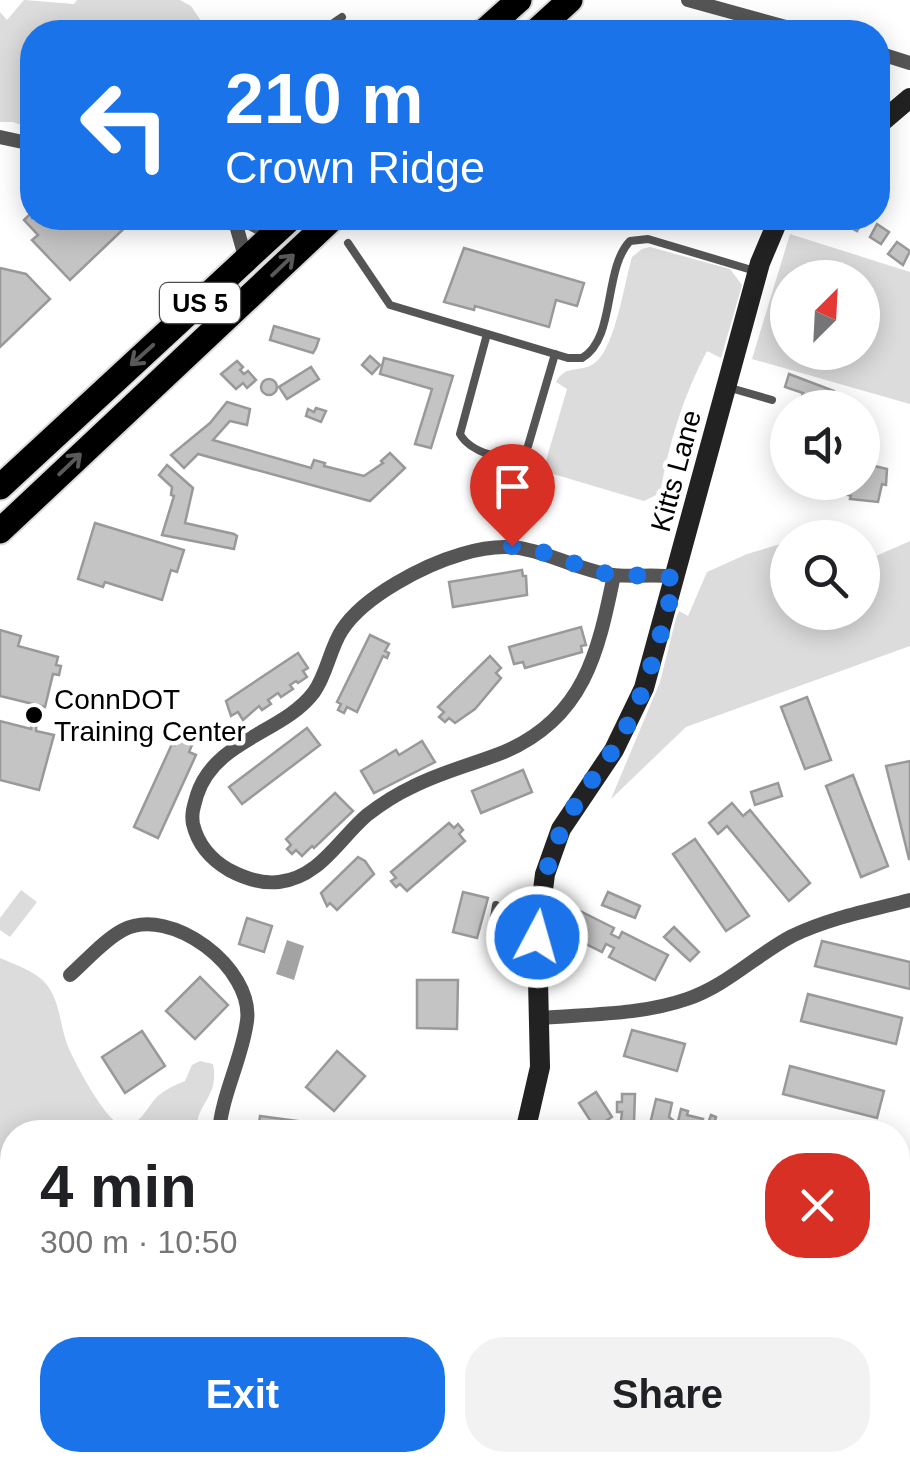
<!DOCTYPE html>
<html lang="en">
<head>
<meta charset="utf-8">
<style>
  :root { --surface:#fff; --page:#f2f2f2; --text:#202124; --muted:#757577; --accent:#1a73e8 }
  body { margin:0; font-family:Helvetica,sans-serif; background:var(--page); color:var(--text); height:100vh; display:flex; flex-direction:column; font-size:38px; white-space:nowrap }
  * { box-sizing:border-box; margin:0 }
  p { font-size:32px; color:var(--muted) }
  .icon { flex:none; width:55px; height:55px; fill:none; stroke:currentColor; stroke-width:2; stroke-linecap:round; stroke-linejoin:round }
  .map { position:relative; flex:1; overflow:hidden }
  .sheet { position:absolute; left:0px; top:1120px; width:910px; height:352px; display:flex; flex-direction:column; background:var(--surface); border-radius:40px 40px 0 0; box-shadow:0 5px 25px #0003 }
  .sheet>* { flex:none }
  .hud { position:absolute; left:20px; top:20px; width:870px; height:210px; border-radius:40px; box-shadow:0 5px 25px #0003; background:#1a73e8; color:#fff; overflow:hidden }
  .needle { width:65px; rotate:24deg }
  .tools { position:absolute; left:770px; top:260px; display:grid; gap:20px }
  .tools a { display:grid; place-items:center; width:110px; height:110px; border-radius:50%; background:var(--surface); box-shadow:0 5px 25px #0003; font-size:50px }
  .pin { position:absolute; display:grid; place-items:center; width:85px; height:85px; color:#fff; margin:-102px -42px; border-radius:50% 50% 50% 0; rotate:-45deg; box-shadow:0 0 10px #0007 }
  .pin .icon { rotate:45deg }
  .me { position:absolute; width:110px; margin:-55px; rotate:6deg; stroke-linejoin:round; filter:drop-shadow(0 0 8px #0008) }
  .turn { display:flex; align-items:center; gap:35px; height:210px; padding:0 40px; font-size:45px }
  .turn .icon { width:130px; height:130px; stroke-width:2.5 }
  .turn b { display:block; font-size:70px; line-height:85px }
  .round { display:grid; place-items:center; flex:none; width:105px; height:105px; border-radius:40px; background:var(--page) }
  .headline { display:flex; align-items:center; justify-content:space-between; height:170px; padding:0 40px }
  h1 { font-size:60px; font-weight:700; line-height:75px }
  .action { display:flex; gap:20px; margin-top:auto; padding:20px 40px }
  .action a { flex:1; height:115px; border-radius:40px; background:var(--accent); color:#fff; font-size:40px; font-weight:700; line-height:115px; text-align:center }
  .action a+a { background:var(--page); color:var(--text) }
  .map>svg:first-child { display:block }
  .green { fill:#dcdcdc; fill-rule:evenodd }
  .water { fill:#a3a3a3 }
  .building { fill:#c4c4c4; stroke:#999; stroke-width:2.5 }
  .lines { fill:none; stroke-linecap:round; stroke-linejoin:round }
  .highway-casing { stroke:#dbdbdb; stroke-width:29 }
  .lane { stroke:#555; stroke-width:8 }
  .street { stroke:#555; stroke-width:14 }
  .secondary { stroke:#222; stroke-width:20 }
  .highway { stroke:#000; stroke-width:25 }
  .oneway { stroke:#595959 }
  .route { stroke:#1a73e8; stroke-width:18; stroke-dasharray:0 32.4 }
  .poi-dot { fill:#000; stroke:#fff; stroke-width:4 }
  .labels { text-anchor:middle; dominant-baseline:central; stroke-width:9; stroke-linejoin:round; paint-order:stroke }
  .shield { fill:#fff; stroke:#4c4c4c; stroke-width:2.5 }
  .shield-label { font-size:25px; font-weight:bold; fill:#000 }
  .street-label { font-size:28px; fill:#000; stroke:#fff }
  .poi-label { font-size:28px; fill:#000; stroke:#fff; text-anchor:start }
</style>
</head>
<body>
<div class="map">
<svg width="910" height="1471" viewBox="0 0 910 1471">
  <rect width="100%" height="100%" fill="#fff"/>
  <g class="green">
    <path d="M24,0l50,4 3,-4h103l11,6 10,15 -1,11h-168v97l-19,-7h-13v-110l7,8z"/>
    <path d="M790,234l120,38v132l-158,-45zM788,278h74v74h-74z"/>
    <path d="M650,247l80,22 12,16 -21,73 -14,-7c-24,45 -38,92 -47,142l-16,8 -101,-30 24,-82 -11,-7c10,-19 26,-8 40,-20 20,-18 28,-78 36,-105l10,-8z"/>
    <path d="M910,541v105l-224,81 -75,72 49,-117 16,-64 3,-7 9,5 19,-44 40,-18 40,-12 1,70h74l1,-60 13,4z"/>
    <path d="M21,890l16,12 -27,35 -10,-7v-12z"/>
    <path d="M0,958c16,7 36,13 47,27 13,17 13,40 20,59 6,16 41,82 57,82 16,1 24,-21 34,-30 8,-7 17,-11 27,-15l7,-16 8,-4 13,3c7,36 -20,40 -15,68h-186v235l-12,-4z"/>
  </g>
  <path class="water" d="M287,940l17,6 -10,34 -18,-6z"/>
  <g class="building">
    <path d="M32,212v6h103l-65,62 -38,-40 6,-5 -14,-15z"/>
    <path d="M839,218h25l-7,13 -19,-10z"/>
    <path d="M877,224l12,8 -8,12 -11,-7z"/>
    <path d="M897,242l13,9 -7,14 -15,-11z"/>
    <path d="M464,248l120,35 -7,23 -21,-6 -7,27 -74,-21 -1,4 -30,-8z"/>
    <path d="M0,268l26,6 24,25 -50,48z"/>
    <path d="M274,326l45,13 -3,9 -3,5 -43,-13z"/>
    <path d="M370,356l10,9 -8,9 -10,-9z"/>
    <path d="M384,358l69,18 -22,72 -16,-4 17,-55 -52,-15z"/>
    <path d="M237,361l6,6 -3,3 4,4 4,-3 8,9 -9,8 -4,-5 -7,6 -15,-15z"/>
    <path d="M311,367l8,12 -32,20 -8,-12z"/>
    <path d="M789,374l45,17 -5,17 -29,-6 3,-9 -18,-6z"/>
    <circle cx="269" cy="387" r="8"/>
    <path d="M227,402l23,7 -3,16 -17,-4 -17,19 98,28 3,-8 11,3 -1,3 40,10 19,-13 -2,-2 9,-8 15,15 -35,33 -172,-47 -14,14 -13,-13 39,-32z"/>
    <path d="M316,408l10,3 -5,11 -15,-6 2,-7 6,3z"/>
    <path d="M862,463l25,6 -1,16 -4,-1 -4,18 -28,-3 1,-3 -9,-3 3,-11h17z"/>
    <path d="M167,465l26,23 -8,35 49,11 3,2 -3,13 -72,-14 12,-39 -3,-1 1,-8 -13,-12z"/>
    <path d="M95,523l89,27 -7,22 -6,-2 -9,30 -57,-18 -2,5 -25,-8z"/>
    <path d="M522,570l1,6h3l1,19 -74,12 -4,-25z"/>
    <path d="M581,627l5,18 -5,1 1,6 -57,16 -2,-6 -9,2 -5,-17z"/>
    <path d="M0,630l21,6 -3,10 40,11 -2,8 5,1 -2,9 -6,-1 -8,33 -7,-2 -1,5 -1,21 18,4 -15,55 -39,-10v-59l31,8 2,-25 -33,-8z"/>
    <path d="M370,635l19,9 -4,7 4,2 -2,5 -4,-2 -26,56 -10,-5 -3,6 -6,-3 3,-6 -4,-2z"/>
    <path d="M298,653l10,15 -5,3 4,6 -9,6 -2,-2 -6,4 3,4 -12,8 -3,-4 -10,7 3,4 -9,6 -3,-4 -16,14 -5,-8 -7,4 -5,-15z"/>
    <path d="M490,656l11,12 -5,5 5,5 -26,31 -20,14 -6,-5 -4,4 -6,-5 5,-5 -6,-5z"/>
    <path d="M807,697l24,63 -26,9 -24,-62z"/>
    <path d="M307,728l13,17 -78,59 -13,-17z"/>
    <path d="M178,739l14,6 -3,7 7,3 -38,83 -24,-11 38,-83 3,1z"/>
    <path d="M422,741l13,21 -61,31 -13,-22 35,-21 3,5z"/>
    <path d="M910,761v98h-1l-23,-93z"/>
    <path d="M523,770l9,22 -51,21 -9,-22z"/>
    <path d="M853,775l35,91 -27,11 -35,-91z"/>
    <path d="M778,783l4,13 -27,9 -4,-13z"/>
    <path d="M335,793l18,18 -39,37 -2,-2 -10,10 -6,-6 -4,4 -5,-5 4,-4 -5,-6z"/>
    <path d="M732,803l11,13 7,-6 60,73 -21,18 -62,-75 -9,8 -9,-11z"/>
    <path d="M449,823l5,5 4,-4 5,6 -4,4 6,7 -58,50 -7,-7 -4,3 -5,-6 5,-3 -5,-6z"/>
    <path d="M695,839l54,77 -23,15 -53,-77z"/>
    <path d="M358,857l7,4 9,13 -37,36 -7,-7 -3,3 -6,-13z"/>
    <path d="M463,892l25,6 -11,40 -24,-6z"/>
    <path d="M608,892l32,14 -5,12 -33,-13z"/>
    <path d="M578,910l36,18 -3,6 8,4 3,-6 46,23 -13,25 -46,-23 5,-9 -8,-4 -4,8 -36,-18z"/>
    <path d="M247,918l25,8 -8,26 -25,-8z"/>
    <path d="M674,927l25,25 -9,9 -26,-24z"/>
    <path d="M822,941l88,21v27l-95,-23z"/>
    <path d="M200,977l28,28 -33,34 -29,-28z"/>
    <path d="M417,980h41l-1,49 -40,-1z"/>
    <path d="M808,994l94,24 -6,26 -95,-23z"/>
    <path d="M632,1030l53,14 -8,27 -53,-15z"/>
    <path d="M142,1031l23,35 -40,27 -23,-36z"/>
    <path d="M337,1051l28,25 -31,35 -28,-24z"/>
    <path d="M790,1066l94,25 -7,27 -94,-24z"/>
    <path d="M596,1092l16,25 -17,11 -16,-25z"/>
    <path d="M622,1094h13l-1,28 -13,-1 1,-9h-5v-10h5z"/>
    <path d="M656,1099l16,4 -3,14 5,4 -2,8 -22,-5z"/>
    <path d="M681,1109l7,2 -1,4 16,4 -4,13 -23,-2z"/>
    <path d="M711,1115l5,2 -1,4 17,6 -2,5h-25z"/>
    <path d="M260,1116l38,5 -1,11h-39z"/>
    <path d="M905,1273l5,3v18l-12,6v-24z"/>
    <path d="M0,1418l9,5 -3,5 6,2v31l6,2 -4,8h-14z"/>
    <path d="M903,1441l7,1v20l-3,2 -7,-5z"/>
    <path d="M195,1460h43v11h-42z"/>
    <path d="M734,1460h21l-3,11h-13l1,-6 -7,-1z"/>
    <path d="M763,1460h20l-3,11h-20z"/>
  </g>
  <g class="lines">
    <g class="highway-casing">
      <g id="highway">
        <path d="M483,32l36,-32"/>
        <path d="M535,32l35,-32"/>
        <path d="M0,487l291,-269"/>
        <path d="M0,531l333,-313"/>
      </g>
    </g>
    <g class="lane">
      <path d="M320,32l22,-15"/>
      <path d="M348,243l42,62 178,53h14c34,-19 21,-89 48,-117l18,-2 107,32"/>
      <path d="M487,334l-27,100c9,17 45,30 63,20l5,-8 27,-92"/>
      <path d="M727,387l45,13"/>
      <path d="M496,905l-4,26 41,5"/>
    </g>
    <g class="street">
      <path d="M688,0l116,32"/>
      <path d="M878,53l32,10"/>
      <path d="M0,137l32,7"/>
      <path d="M234,218l12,42"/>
      <path d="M240,218l33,17"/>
      <path d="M614,575c-16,78 -30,143 -110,177 -30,12 -63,20 -92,35 -15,7 -32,18 -45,28 -29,25 -47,62 -88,67 -18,2 -35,-4 -50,-12 -19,-11 -31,-25 -36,-46 -2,-11 1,-18 4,-29 18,-56 87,-62 117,-103 13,-18 16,-44 28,-62 22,-34 82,-65 120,-76 63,-19 83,5 139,19 24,6 50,0 75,4"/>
      <path d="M70,975c16,-14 34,-35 53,-45 48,-25 131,38 124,91 -5,38 -25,73 -28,111"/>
      <path d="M541,1018c48,-4 100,-3 146,-19 39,-13 69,-44 105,-63 37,-18 79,-26 118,-36"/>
      <path d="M898,1221l12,8"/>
      <path d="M898,1351l12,-18"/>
      <path d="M0,1391l12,-4"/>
      <path d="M167,1460l1,11"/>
      <path d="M267,1460l4,11"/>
      <path d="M559,1460l42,11"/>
      <path d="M869,1471l3,-11"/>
    </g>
    <g class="secondary">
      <path d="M878,125l32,-27"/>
      <path d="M525,1132l15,-65 -3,-130 8,-63 16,-45 53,-79 30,-62 116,-425 19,-45"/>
      <path d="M435,1471l3,-11"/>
    </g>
    <use href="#highway" class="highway"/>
  </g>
  <defs><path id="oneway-shaft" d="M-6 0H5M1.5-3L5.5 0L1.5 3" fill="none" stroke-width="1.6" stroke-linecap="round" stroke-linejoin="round" transform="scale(2.5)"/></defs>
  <g class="oneway">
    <use href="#oneway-shaft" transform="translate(283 265) rotate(-44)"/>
    <use href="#oneway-shaft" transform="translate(142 355) rotate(138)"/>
    <use href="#oneway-shaft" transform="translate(70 464) rotate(-44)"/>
  </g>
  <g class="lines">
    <path class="route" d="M512,546l30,6 59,21 75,5c-14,51 -26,104 -51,152 -12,23 -28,42 -42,63 -30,44 -44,91 -46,144"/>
  </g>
  <circle class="poi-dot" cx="34" cy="715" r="10"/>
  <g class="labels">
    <rect class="shield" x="160" y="283" width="80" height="40" rx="8"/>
    <g class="shield-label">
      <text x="200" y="303">US 5</text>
    </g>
    <g class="street-label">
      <text transform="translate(676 471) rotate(-75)">Kitts Lane</text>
    </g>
    <g class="poi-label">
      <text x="54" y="699">ConnDOT<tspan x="54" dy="32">Training Center</tspan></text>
    </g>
  </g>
</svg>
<div class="tools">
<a><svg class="needle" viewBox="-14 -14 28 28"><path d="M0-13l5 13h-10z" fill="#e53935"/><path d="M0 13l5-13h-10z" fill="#757577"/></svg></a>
<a><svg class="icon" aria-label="sound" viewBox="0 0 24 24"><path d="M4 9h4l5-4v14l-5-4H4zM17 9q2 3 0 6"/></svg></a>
<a><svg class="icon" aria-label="search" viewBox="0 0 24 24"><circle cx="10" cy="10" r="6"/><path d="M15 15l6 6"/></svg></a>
</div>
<div class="pin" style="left:512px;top:546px;background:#d93025"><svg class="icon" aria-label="arrive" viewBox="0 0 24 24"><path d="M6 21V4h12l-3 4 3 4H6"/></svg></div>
<svg class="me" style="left:537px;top:937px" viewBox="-20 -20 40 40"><circle r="17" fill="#1a73e8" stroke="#fff" stroke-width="3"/><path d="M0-11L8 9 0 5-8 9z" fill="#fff"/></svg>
<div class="hud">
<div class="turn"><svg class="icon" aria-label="left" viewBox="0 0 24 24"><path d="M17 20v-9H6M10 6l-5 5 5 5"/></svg><div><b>210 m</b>Crown Ridge</div></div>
</div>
<section class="sheet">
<div class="headline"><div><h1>4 min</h1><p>300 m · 10:50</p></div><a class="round" style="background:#d93025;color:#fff"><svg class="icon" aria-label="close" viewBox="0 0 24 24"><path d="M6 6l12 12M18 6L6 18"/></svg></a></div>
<div class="action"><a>Exit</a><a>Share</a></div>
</section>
</div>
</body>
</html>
